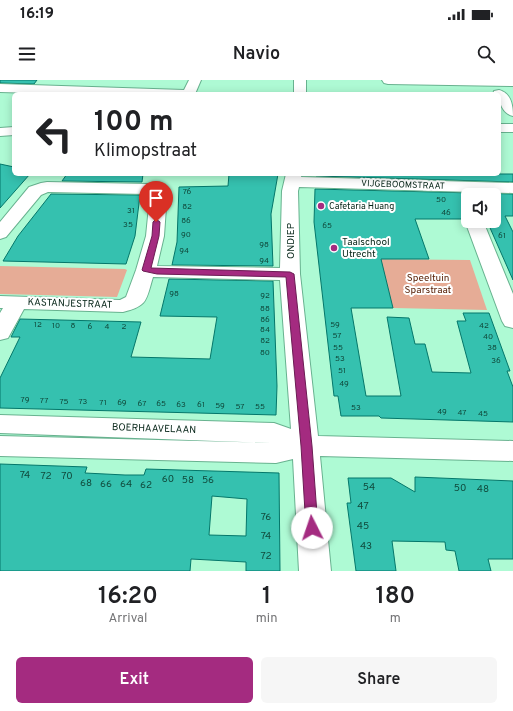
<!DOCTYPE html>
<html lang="en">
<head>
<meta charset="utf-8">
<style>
  :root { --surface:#fff; --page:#f6f6f6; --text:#202124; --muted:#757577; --accent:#a42b80 }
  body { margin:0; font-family:Overpass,sans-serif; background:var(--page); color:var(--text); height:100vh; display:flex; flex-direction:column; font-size:15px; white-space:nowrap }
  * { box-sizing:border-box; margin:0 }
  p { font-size:13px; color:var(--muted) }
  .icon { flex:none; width:22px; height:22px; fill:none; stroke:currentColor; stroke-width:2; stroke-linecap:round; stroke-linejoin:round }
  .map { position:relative; height:491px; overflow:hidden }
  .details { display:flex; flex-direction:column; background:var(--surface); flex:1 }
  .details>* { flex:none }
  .guide { position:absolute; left:12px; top:12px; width:489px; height:84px; border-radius:6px; box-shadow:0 2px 10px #0003; background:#fff; color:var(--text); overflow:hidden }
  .tools { position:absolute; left:461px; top:108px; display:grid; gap:8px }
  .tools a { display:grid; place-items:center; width:40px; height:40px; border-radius:6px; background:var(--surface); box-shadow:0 2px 10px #0003; font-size:20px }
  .pin { position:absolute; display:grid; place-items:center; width:34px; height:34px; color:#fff; margin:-41px -17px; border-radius:50% 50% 50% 0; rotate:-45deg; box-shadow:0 0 4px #0007 }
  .pin .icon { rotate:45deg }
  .me { position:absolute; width:44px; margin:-22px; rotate:356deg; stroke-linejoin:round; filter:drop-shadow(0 0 3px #0008) }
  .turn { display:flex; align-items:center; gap:14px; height:84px; padding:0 16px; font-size:18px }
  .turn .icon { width:52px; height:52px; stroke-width:2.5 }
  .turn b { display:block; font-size:28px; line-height:34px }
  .eta { display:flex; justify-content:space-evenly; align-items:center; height:68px; text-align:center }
  .eta b { font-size:24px; font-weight:600; line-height:28px }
  .primary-button { display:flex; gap:8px; margin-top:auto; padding:8px 16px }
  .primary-button a { flex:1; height:46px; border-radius:6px; background:var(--accent); color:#fff; font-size:16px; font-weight:600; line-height:46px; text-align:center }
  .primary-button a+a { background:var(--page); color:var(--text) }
  .status { display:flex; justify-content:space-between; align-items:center; height:28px; padding:0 20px; background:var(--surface); direction:ltr }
  .status svg { height:11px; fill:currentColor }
  header { display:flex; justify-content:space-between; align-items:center; height:52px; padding:0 16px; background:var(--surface); font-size:18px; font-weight:600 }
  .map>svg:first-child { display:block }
  .green { fill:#e6ac96 }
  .building { fill:#35c1af; stroke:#04776a; fill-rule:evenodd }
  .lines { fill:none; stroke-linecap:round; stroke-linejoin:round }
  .minor-casing { stroke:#68b28f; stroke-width:2 }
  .minor { fill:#fff; fill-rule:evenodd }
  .route { fill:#a42b80; stroke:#6b1c53 }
  .poi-dot { fill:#a42b80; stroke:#fff; stroke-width:1.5 }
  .labels { text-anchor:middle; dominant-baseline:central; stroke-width:4; stroke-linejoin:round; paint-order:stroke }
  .number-label { font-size:8px; fill:#104a3c }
  .far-street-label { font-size:9px; fill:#042316; stroke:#fff }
  .far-poi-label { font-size:9px; fill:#042316; stroke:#fff; text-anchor:start }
  .street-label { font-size:10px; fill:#042316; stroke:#fff }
  .poi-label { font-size:10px; fill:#042316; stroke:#fff; text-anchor:start }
  .park-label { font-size:10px; fill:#592208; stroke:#fff }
  .near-number-label { font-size:10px; fill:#104a3c }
</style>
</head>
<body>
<div class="status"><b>16:19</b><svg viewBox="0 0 49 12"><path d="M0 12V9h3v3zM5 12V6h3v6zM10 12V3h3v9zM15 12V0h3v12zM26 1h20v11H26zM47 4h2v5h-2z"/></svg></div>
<header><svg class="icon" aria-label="menu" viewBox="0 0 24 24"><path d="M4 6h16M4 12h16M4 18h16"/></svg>Navio<svg class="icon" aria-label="search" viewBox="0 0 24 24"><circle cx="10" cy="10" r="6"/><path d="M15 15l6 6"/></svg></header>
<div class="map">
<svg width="513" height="491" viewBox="0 0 513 491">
  <rect width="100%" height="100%" fill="#aefad4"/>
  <g class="green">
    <path d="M364,179l106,1 17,50 -94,-2z"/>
    <path d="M0,186l125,3 2,1 -10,27 -117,-3z"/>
  </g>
  <g class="building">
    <path d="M0,0h37l-3,4 -34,-1z"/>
    <path d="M0,84l14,3v7h16l-30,34z"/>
    <path d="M67,94h76l-1,8 -80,-1z"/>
    <path d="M229,94h49l-7,40 2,52 -101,-1 5,-23 2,-55 49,-1z"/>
    <path d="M316,94h197v8l-197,-6z"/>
    <path d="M315,109l198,5v22h-8l8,16v48l-26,-59h7v-26h-26v21l-4,3h-49l14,40h-48l12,49h-42l15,88h35l-14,-79 22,1 6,26h10l7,28 39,1 -14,-52h9l-3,-8h26l21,58h-3l6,16v35l-132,-4 -2,-2h-38l-3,-20h-4l-20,-174z"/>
    <path d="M51,114l89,1 -5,41 -9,28 -123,-3 15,-25z"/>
    <path d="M169,199l104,2 4,105 -1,29 -276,-7v-30l20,-41h-9l9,-18 121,3 -10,35 79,2 7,-42 -57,-1z"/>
    <path d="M0,384l87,3 -2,6 40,2h19l2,-6 133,4 1,98h-34v-9l-55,-3 -1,12h-190zM212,416l35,3 -1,37 -37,-1z"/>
    <path d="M415,397l98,4v78h-25l3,12h-32l-4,-20 -9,-1 -1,-8 -53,-1 4,30h-40l-9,-68h4l-3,-25h43l24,14z"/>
  </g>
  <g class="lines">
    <g class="minor-casing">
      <g id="minor">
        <path d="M189,0h12l-6,14h-126l-69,-2v-8l184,6z"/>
        <rect x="294" y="0" width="12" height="14"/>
        <path d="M382,0h131v6l-125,-2 -4,-1z"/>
        <path d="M499,10c12,3 14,15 14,26 -10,-2 -14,-13 -14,-22h-6l1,-3z"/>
        <rect x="499" y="44" width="14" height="8"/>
        <path d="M14,47v8l-14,1v-8z"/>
        <path d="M286,94h16l-1,3 212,6v10l-214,-6 -1,4 2,83 18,162 195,5v20l-193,-5 11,115h-32l-6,-112 -17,4 -276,-7v-20l272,7 -272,-10v-18l274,8 17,6 -11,-149 -127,-3c-7,23 -5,29 -30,35l-99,-3 -16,29 -8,2v-27l3,-5h-3v-12l120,4 6,-3 10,-27 10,-34 4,-40 -4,-2 -98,-2 -7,3 -35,42 -6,2v-17l29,-35 12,-4 6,-1 101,2c7,2 15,3 19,9l-3,43 -7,30 123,2 2,-77z"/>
        <path d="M468,137v4h15l30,73v34l-8,-2 -3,-5 -37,-100z"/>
      </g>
    </g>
    <use href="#minor" class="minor"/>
  </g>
  <path class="route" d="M156,139l4,3 -1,14 -8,32 139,4 4,2 18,172 6,82 -2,4 -4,2 -5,-2 -1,-4 -5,-82 -15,-169 -129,-3 -14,-3 -1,-1 10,-34 1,-14z"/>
  <g class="poi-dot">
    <circle cx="321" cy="126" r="4"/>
    <circle cx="334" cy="168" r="4"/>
  </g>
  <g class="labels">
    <g class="number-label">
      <text x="187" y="112">76</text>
      <text x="441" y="120">50</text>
      <text x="187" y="127">82</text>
      <text x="131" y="131">31</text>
      <text x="446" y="133">46</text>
      <text x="186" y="141">86</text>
      <text x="128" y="145">35</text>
      <text x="327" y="146">65</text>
      <text x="186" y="155">90</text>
      <text x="502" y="156">61</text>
      <text x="264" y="165">98</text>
      <text x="184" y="171">94</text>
      <text x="264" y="181">94</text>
      <text x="174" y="214">98</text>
      <text x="265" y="216">92</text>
      <text x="265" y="229">88</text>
      <text x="265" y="240">86</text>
      <text x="38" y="245">12</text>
      <text x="335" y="245">59</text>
      <text x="56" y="246">10</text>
      <text x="73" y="246">8</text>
      <text x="484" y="246">42</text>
      <text x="90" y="247">6</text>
      <text x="107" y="247">4</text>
      <text x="124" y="247">2</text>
      <text x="265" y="250">84</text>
      <text x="337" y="256">57</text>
      <text x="488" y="257">40</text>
      <text x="265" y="261">82</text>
      <text x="338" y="268">55</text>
      <text x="492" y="268">38</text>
      <text x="265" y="273">80</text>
      <text x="340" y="279">53</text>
      <text x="496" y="281">36</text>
      <text x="342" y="291">51</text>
      <text x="344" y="304">49</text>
      <text x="25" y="320">79</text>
      <text x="44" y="321">77</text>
      <text x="64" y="322">75</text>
      <text x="83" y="322">73</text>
      <text x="103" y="323">71</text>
      <text x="122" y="323">69</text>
      <text x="142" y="324">67</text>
      <text x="161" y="324">65</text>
      <text x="181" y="325">63</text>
      <text x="201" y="325">61</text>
      <text x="220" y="326">59</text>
      <text x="240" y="327">57</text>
      <text x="260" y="327">55</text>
      <text x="356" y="328">53</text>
      <text x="442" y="332">49</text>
      <text x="462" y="333">47</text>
      <text x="483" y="334">45</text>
    </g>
    <g class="far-street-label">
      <text transform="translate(403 105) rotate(2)">VIJGEBOOMSTRAAT</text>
    </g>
    <g class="far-poi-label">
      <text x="329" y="126">Cafetaria Huang</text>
    </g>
    <g class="street-label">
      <text transform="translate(291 161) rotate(-90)">ONDIEP</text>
      <text transform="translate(70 224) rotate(2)">KASTANJESTRAAT</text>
      <text transform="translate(154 349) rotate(2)">BOERHAAVELAAN</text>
    </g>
    <g class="poi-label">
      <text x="342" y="162">Taalschool<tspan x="342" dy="12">Utrecht</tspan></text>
    </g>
    <g class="park-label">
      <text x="428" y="198">Speeltuin<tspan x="428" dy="12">Sparstraat</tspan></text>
    </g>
    <g class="near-number-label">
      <text x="25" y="395">74</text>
      <text x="46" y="396">72</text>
      <text x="67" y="396">70</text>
      <text x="168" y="399">60</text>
      <text x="188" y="400">58</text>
      <text x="208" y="400">56</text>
      <text x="86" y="403">68</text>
      <text x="106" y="404">66</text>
      <text x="126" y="404">64</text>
      <text x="146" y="405">62</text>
      <text x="369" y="407">54</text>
      <text x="460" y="408">50</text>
      <text x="483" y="409">48</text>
      <text x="363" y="426">47</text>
      <text x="266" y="437">76</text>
      <text x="363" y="446">45</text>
      <text x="266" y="456">74</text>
      <text x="366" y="466">43</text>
      <text x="266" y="476">72</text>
    </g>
  </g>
</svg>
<div class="tools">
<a><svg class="icon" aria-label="sound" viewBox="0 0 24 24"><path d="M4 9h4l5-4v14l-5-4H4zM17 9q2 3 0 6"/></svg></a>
</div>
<div class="pin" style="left:156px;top:142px;background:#d93025"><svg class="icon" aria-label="arrive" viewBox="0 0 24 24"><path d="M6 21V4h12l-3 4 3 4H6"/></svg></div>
<svg class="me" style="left:312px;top:448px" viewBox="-20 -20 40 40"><circle r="19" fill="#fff"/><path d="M0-13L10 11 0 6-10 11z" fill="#a42b80"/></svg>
<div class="guide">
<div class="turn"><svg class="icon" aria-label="left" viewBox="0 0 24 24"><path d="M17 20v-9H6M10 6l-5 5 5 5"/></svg><div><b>100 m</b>Klimopstraat</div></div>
</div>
</div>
<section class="details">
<div class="eta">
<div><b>16:20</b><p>Arrival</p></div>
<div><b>1</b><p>min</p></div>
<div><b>180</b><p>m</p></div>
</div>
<div class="primary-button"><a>Exit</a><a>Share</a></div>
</section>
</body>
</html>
